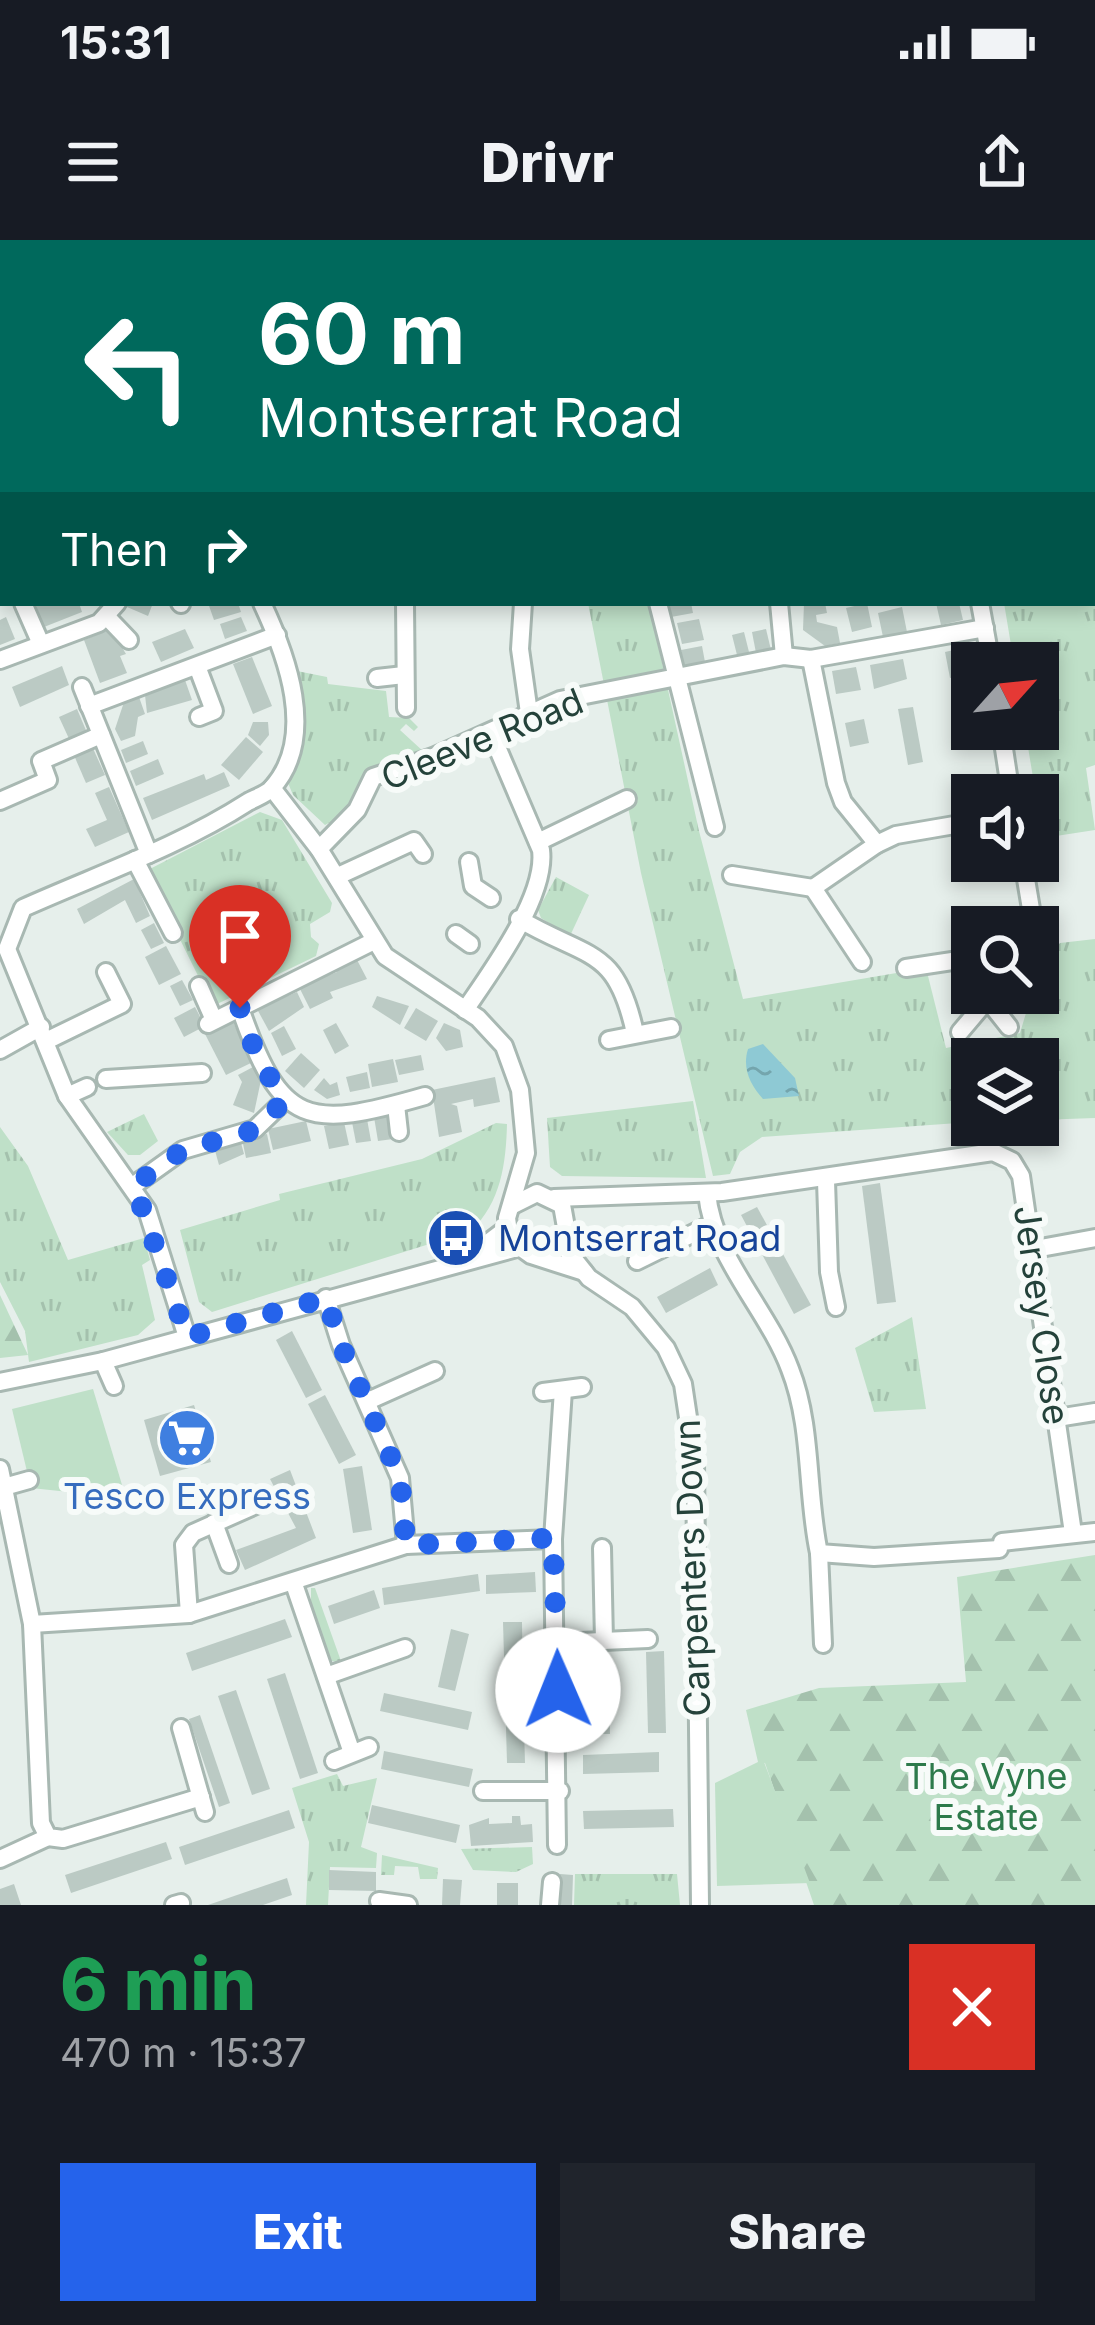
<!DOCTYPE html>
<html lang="en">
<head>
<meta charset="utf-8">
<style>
  :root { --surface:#171b24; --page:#20242c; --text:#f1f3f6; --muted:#9ea1a6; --accent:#2563eb }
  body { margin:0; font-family:Inter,sans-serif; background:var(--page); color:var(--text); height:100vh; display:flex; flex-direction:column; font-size:45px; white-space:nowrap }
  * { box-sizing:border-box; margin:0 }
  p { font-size:39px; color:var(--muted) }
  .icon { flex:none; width:66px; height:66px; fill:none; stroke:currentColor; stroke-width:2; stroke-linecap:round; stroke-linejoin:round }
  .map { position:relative; height:1665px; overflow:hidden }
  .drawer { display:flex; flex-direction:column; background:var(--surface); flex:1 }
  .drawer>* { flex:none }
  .banner { position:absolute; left:0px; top:0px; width:1095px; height:366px; box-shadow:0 6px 18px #0003; background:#00695c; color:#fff; overflow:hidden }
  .needle { width:78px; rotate:63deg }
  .controls { position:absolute; left:951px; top:402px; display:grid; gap:24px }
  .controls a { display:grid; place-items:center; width:108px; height:108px; border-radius:0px; background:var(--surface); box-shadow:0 6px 18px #0003; font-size:60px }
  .pin { position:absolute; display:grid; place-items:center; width:102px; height:102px; color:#fff; margin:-123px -51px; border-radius:50% 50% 50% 0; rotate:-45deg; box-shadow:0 0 12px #0007 }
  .pin .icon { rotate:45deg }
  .me { position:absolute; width:132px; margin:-66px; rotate:359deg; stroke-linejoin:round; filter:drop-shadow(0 0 9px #0008) }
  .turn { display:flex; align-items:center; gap:42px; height:252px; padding:0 60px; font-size:54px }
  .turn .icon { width:156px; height:156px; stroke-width:2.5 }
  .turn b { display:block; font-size:84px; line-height:102px }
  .then { display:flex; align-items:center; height:114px; padding:0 60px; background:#0003; gap:24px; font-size:45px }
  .round { display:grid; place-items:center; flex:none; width:126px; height:126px; border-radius:0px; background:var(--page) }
  .headline { display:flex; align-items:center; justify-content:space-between; height:204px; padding:0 60px }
  h1 { font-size:72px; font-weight:800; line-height:90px; color:#1e9e55 }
  .primary-button { display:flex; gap:24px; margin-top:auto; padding:24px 60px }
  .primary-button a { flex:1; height:138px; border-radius:0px; background:var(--accent); color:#fff; font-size:48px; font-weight:800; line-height:138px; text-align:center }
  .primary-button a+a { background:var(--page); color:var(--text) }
  .status { display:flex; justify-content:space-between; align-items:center; height:84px; padding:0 60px; background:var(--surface); direction:ltr }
  .status svg { height:33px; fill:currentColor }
  header { display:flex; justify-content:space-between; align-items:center; height:156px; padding:0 60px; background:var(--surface); font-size:54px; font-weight:800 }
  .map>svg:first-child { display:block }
  .grass { fill:url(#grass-tufts) }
  .forest { fill:url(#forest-firs) }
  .garden { fill:#bfe0c8 }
  .water { fill:url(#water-ripples) }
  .building { fill:#bbcac4 }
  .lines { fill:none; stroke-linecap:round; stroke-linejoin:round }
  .minor-casing { stroke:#a8b8b2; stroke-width:22 }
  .minor { stroke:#fff; stroke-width:16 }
  .route { stroke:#2563eb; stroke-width:21; stroke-dasharray:0 37.8 }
  .labels { text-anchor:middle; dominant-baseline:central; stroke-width:12; stroke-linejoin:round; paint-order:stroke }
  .street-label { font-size:36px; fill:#24423a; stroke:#f7fbf9 }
  .transit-label { font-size:36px; fill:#164399; stroke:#f7fbf9; text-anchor:start }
  .shop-label { font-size:36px; fill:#366cbe; stroke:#f7fbf9 }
  .park-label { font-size:36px; fill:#2d7a4b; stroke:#f7fbf9 }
</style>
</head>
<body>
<div class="status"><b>15:31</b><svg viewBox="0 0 49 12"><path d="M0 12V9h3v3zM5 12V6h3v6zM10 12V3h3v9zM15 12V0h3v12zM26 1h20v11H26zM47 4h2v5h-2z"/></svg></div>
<header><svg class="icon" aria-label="menu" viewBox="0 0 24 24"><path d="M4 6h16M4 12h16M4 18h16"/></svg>Drivr<svg class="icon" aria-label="share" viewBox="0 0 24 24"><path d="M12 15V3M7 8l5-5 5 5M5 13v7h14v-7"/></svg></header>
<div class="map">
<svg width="1095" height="1665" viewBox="0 0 1095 1665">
  <defs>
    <pattern id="grass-tufts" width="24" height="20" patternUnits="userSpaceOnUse" patternTransform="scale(3)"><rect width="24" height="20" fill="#bfe0c8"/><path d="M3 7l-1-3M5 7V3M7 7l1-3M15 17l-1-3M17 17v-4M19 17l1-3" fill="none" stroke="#a4c1ad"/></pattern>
    <pattern id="forest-firs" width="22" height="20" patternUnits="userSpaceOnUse" patternTransform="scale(3)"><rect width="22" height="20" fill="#bfe0c8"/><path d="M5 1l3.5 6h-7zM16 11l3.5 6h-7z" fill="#a4c1ad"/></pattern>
    <pattern id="water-ripples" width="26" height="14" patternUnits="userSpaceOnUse" patternTransform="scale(3)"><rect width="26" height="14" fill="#8ec9d4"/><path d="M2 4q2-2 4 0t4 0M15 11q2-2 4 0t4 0" fill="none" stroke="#74a5ad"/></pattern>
  </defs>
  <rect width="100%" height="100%" fill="#e6efeb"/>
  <g class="grass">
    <path d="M1095,84v441l-9,3 9,62 -52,8 -18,-109h13v-66h-24l-10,-60h88z"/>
    <path d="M588,363h61l50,228 44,168 183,-31 20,80 74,-15 12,-40h6l1,-26 21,-24 35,-4v179l-57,2v-61h-66v63l-210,15 -22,15 -10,22 -17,2 -72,-303z"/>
    <path d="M297,431l30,6 1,7 58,7 3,26 20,1 9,9 -4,4 -8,-7 -6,6 24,22 -58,20 -24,44 -17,9 -32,-30 -5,-12 18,-68z"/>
    <path d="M260,572l22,8 50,83 -2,9 -20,12 1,13 8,7 -3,12 -103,50 -67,-135z"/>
    <path d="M556,637l33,18 -19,41 -29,-18 -3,-8z"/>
    <path d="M693,861l13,77 -144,-2 -12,-9 -3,-49z"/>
    <path d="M144,874l14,27 -18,14h-12l-21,-23z"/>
    <path d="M496,883l11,1c-1,40 -6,78 -36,107l-259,81 -13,-10 -19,-72 100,-30 -1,-6 143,-35z"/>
    <path d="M0,887l28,39 40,94 76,-22 6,22 -8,5 13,55 -17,15 -109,27 -4,-31 -25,-49z"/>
    <path d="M912,1077l14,92 -52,3 -19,-64z"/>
    <path d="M311,1348h4l27,76 -13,-4 -18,-56z"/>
    <path d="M337,1534l6,12 34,-8 -16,69 16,6 -1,15 -46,-1 -2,38h-22l3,-63 -17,-54z"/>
    <path d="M532,1607l1,17 -17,8 -43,-2 -12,-21z"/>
    <path d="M382,1615l56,13 -1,11h-17l-2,-12 -23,-1 -1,9h-13z"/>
    <path d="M575,1634h102l3,31h-106z"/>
  </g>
  <g class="forest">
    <path d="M0,1055l28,60 -28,3z"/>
    <path d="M1095,1315v350h-281l-49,-142 -7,-1 -12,-52 73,-22 147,-6 -9,-105z"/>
  </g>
  <g class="garden">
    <path d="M93,1149l33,109 -95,-10 -19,-79z"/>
    <path d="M758,1522h6l46,121 -93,3 -2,-103z"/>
  </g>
  <path class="water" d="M763,804l32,34 4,18 -36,3c-13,-14 -21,-31 -15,-50z"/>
  <g class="building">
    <path d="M35,363h44l3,9 -38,15z"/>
    <path d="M129,363h24l-5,13 -21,-9z"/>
    <path d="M208,363h30l3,9 -27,8z"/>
    <path d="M668,363h23l2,10 -22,4z"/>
    <path d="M804,363h21l2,10 -11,2 1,7 20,5 3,16 -15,3 -22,-16z"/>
    <path d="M867,363l5,24 -20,5 -6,-24z"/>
    <path d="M936,363h23l4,17 -22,5z"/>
    <path d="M902,367l5,25 -24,5 -5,-24z"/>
    <path d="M6,377l9,22 -15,6v-25z"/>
    <path d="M241,377l6,14 -22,8 -5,-15z"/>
    <path d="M699,379l5,21 -22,4 -5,-21z"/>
    <path d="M111,389l15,25 -6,2 7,17 -27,10 -16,-43z"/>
    <path d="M185,389l9,19 -33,14 -9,-20z"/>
    <path d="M766,389l5,21 -15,3 -4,-21z"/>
    <path d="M744,392l6,24 -12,3 -6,-24z"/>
    <path d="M702,406l3,16 -21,4 -3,-16z"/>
    <path d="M967,407l5,27 -22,4 -5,-26z"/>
    <path d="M252,417l20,49 -19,8 -20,-50z"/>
    <path d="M903,419l4,20 -33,10 -4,-24z"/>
    <path d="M62,426l7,19 -49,22 -8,-20z"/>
    <path d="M856,427l5,23 -25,4 -4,-23z"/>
    <path d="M185,440l7,20 -45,13 -2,-18z"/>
    <path d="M139,457l6,17 -7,3 -3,19 -14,5 -6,-12 9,-27z"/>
    <path d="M913,467l10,55 -15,3 -10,-56z"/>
    <path d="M77,469l11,26 -17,8 -12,-26z"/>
    <path d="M864,479l5,24 -19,4 -5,-24z"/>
    <path d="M253,482h15l1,13 -9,11 -12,-11z"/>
    <path d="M246,497l17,15 -24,28 -18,-15z"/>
    <path d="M143,501l5,13 -22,9 -5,-13z"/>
    <path d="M91,504l14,31 -19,8 -13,-30z"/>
    <path d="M158,519l6,15 -28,12 -6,-15z"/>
    <path d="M224,532l6,14 -78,34 -9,-22 61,-24 2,6z"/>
    <path d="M109,547l20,45 -34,15 -9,-18 21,-9 -12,-27z"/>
    <path d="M134,639l16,37 -14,7 -11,-23 -41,24 -7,-15z"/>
    <path d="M154,683l10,20 -13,6 -10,-19z"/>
    <path d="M166,706l15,28 -22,11 -14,-28z"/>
    <path d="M356,718l11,21 -37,13 3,6 -23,11 -11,-22 38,-15 -2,-4z"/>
    <path d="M182,740l11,20 -13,6 -10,-20z"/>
    <path d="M297,752l7,15 -35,24 -12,-22z"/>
    <path d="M377,756l32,10 -9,19 -28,-18z"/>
    <path d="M195,767l10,19 -21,11 -10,-19z"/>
    <path d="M416,768l22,13 -12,20 -22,-13z"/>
    <path d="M232,780l21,42 -27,13 -21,-41z"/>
    <path d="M336,783l13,23 -14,8 -12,-24z"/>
    <path d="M444,783l16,7 3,17 -17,4 -10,-13z"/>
    <path d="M284,786l12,23 -14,7 -11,-23z"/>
    <path d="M301,813l19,17 -16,18 -19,-17z"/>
    <path d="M421,815l3,15 -25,5 -4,-15z"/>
    <path d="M393,819l5,23 -26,5 -4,-23z"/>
    <path d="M253,827l8,13 -7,33 -21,-8 9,-23 -4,-7z"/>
    <path d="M367,832l3,16 -20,4 -4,-15z"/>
    <path d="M495,837l5,25 -26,5 -1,-8 -22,5 6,2 5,26 -23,5 -7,-47z"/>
    <path d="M324,838l6,7 7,-3 3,13 -13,4 -13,-9z"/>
    <path d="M388,875l5,24 -15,2 -4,-24z"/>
    <path d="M367,879l4,22 -15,2 -4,-21z"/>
    <path d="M306,881l5,20 -38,9 -5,-21z"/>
    <path d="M344,882l5,23 -20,4 -5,-23z"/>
    <path d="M267,894l4,19 -25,5 -4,-19z"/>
    <path d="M241,903l3,11 -25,11 -5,-18z"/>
    <path d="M880,943l16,119 -19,2 -15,-118z"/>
    <path d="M757,967l54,98 -17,9 -53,-99z"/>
    <path d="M710,1028l8,17 -52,28 -9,-16z"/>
    <path d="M292,1091l30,59 -16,8 -30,-58z"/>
    <path d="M325,1155l31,60 -17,9 -31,-60z"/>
    <path d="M194,1165l17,57 -51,14 -16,-56z"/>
    <path d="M362,1226l10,64 -19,3 -10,-64z"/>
    <path d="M290,1230l26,68 -71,32 -9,-20 60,-22 -26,-49z"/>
    <path d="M535,1332l1,20 -50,2v-19z"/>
    <path d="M478,1334l2,17 -96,14 -2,-17z"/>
    <path d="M374,1350l6,18 -46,16 -6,-18z"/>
    <path d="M285,1379l7,18 -100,34 -6,-18z"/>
    <path d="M503,1382h19l1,68 -18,1z"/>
    <path d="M451,1389l18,5 -14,57 -17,-4z"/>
    <path d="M608,1411l2,83h-17l-2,-82z"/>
    <path d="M664,1411l2,82h-18l-2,-81z"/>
    <path d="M285,1433l33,100 -18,6 -33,-100z"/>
    <path d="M236,1450l34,99 -18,6 -34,-99z"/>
    <path d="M384,1453l88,19 -4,18 -88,-19z"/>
    <path d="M523,1453l2,70h-18l-2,-69z"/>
    <path d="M200,1475l30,88 -11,4 -30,-88z"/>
    <path d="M384,1511l89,18 -4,18 -88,-18z"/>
    <path d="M659,1512v20l-76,2v-19z"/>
    <path d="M372,1565l88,20 -4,18 -88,-20z"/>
    <path d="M673,1569l1,18 -90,2 -1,-18z"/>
    <path d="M289,1570l6,18 -110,37 -6,-18z"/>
    <path d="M512,1576h8l1,9 11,-1 1,18 -62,4 -2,-21 20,-7v6l23,-1z"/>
    <path d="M166,1602l6,17 -101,34 -6,-18z"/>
    <path d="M329,1630l47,2v19l-47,-1z"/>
    <path d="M560,1634l13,1 -1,30h-13z"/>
    <path d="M287,1638l5,17 -29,10h-55z"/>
    <path d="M443,1639l19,1 -2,25h-18z"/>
    <rect x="497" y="1643" width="21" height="22"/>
    <path d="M14,1644l7,21h-21v-16z"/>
  </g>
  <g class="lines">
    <g class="minor-casing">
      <g id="minor">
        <path d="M305,0l2,3"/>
        <path d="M472,0l1,3"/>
        <path d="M808,0v3"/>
        <path d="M938,0l1,3"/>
        <path d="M1024,0l6,3"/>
        <path d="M1092,17l3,-5"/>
        <path d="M0,199l3,2"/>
        <path d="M0,343l3,2"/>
        <path d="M23,363l18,41"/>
        <path d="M180,363l1,1"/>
        <path d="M405,363l1,105"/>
        <path d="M523,363l-3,46 9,64"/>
        <path d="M658,363l57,224"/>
        <path d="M779,363l5,53"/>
        <path d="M980,363l11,60"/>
        <path d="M107,377l22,23"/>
        <path d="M0,420l99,-37 18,-20"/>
        <path d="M197,426l17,45 -15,6"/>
        <path d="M377,438l27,-3"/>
        <path d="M82,447l67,167"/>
        <path d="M89,466l188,-71"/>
        <path d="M1001,489l10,66"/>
        <path d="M272,548l47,61 66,107 93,62 26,28 16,44 6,63 -19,65 3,22 21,15 53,17"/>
        <path d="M0,561l48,-21 -7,-19 60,-26"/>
        <path d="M538,602l89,-43"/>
        <path d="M877,604l19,-9 76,-13"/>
        <path d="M319,609l38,-39 16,-33 60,-20 127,-57 224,-44 27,3 174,-31"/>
        <path d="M135,620l38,73"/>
        <path d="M1023,621l11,66"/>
        <path d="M469,622l4,24 18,12"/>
        <path d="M732,635l81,13 64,-44 -34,-42 -7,-19 -25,-124"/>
        <path d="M338,636l76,-35 9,13"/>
        <path d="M813,648l49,74"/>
        <path d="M519,679c70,41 97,27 116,114"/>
        <path d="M456,694l14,10"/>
        <path d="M906,728l66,-10"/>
        <path d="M199,746l15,34"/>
        <path d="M986,758l23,29"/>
        <path d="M240,768c41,119 67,122 185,88"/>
        <path d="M465,770c26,-38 82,-114 76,-160l-50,-117"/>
        <path d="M208,784l164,-82"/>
        <path d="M960,792l33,-39"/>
        <path d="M609,800l62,-12"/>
        <path d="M46,801l76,-37 -16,-32"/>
        <path d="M0,810l41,-23"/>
        <path d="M106,839l96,-6"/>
        <path d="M67,856l20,-9"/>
        <path d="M396,865l3,27"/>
        <path d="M826,941l3,91 7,35"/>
        <path d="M134,945l49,-35 72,-21 29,-28"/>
        <path d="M707,953c6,65 60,115 83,176 23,58 16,124 29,184l55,4 125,-8"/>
        <path d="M554,958l168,-6 271,-40 19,9 9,15 52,357"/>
        <path d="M513,965l24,-12 25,12 5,28 -11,16"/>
        <path d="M562,1004l27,34 43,29 34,41 17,36 12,80 5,441"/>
        <path d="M1035,1009l60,-11"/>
        <path d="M468,1018l38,-29"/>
        <path d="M637,1021l73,-36"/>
        <path d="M326,1058l15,47 59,133 6,67"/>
        <path d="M187,1097l-40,-127 -80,-114 -60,-147 16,-41c76,-34 155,-61 225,-106 7,-4 19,-8 24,-14 46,-51 14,-134 -10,-185"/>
        <path d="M103,1121l11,25"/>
        <path d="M0,1142l103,-21 414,-113"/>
        <path d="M543,1152l39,-5"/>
        <path d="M368,1161l67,-30"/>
        <path d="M1057,1178l38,-6"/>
        <path d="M0,1229l32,155 9,199 7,14 15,2 138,-42"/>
        <path d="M4,1247l25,-7"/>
        <path d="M214,1283l15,41"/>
        <path d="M1002,1302l93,-10"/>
        <path d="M602,1308l2,93"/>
        <path d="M819,1313l4,91"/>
        <path d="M294,1344l58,169"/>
        <path d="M189,1374l-5,-69 9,-12 65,-29"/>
        <path d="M32,1384l157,-10 217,-69 147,-6"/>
        <path d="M558,1403l90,-4"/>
        <path d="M326,1436l79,-28"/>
        <path d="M181,1488l24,84"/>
        <path d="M334,1521l35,-14"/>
        <path d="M483,1551h77"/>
        <path d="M557,1605l-4,-306 10,-149"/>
        <path d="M0,1619l48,-22"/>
        <path d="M379,1661l29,4"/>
        <path d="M174,1665l7,-2"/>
        <path d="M550,1665l2,-23"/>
      </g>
    </g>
    <use href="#minor" class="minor"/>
  </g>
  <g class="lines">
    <path class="route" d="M240,768l16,46 28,47 -29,29 -72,20 -49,35 53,152 139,-39 15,47 59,133 6,67 147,-7 5,152"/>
  </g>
  <defs>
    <g id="bus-disc" transform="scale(3)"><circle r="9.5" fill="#1a4fb4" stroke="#f7fbf9"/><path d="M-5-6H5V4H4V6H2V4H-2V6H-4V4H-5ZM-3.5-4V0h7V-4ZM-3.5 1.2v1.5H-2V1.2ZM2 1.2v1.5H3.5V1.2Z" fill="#fff"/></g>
    <g id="supermarket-disc" transform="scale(3)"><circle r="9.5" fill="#3f7fe0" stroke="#f7fbf9"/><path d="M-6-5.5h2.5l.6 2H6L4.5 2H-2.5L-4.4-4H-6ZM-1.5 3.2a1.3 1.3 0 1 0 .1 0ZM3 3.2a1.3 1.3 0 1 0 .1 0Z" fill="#fff"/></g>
  </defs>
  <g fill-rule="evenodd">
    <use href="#bus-disc" x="456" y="998"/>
    <use href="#supermarket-disc" x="187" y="1198"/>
  </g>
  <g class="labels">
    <g class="street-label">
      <text transform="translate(482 499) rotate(-22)">Cleeve Road</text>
      <text transform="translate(1042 1075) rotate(82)">Jersey Close</text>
      <text transform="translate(692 1328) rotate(-92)">Carpenters Down</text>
    </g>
    <g class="transit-label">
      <text x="498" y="998">Montserrat Road</text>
    </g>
    <g class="shop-label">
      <text x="187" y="1256">Tesco Express</text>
    </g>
    <g class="park-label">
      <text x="986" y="1536">The Vyne<tspan x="986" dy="41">Estate</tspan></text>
    </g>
  </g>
</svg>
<div class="controls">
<a><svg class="needle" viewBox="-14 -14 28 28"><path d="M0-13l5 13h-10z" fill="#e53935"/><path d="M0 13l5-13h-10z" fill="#9ea1a6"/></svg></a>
<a><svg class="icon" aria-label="sound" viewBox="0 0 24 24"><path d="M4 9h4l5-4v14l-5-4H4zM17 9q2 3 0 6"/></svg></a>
<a><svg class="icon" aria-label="search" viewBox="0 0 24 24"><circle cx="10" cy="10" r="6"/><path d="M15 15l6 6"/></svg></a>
<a><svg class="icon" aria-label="layers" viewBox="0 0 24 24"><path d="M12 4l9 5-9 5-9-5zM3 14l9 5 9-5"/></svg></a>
</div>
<div class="pin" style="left:240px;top:768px;background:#d93025"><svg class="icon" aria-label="arrive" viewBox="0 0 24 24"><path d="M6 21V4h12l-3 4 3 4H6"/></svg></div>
<svg class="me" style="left:558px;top:1450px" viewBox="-20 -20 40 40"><circle r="19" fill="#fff"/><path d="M0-13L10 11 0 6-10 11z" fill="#2563eb"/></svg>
<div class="banner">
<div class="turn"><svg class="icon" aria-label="left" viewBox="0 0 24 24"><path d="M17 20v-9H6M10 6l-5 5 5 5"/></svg><div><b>60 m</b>Montserrat Road</div></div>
<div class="then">Then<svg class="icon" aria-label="right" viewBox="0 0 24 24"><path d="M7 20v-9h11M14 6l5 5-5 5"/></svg></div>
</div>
</div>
<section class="drawer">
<div class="headline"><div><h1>6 min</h1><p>470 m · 15:37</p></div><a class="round" style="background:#d93025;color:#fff"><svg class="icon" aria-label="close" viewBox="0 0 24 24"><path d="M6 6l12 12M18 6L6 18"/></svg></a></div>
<div class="primary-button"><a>Exit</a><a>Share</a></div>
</section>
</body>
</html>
